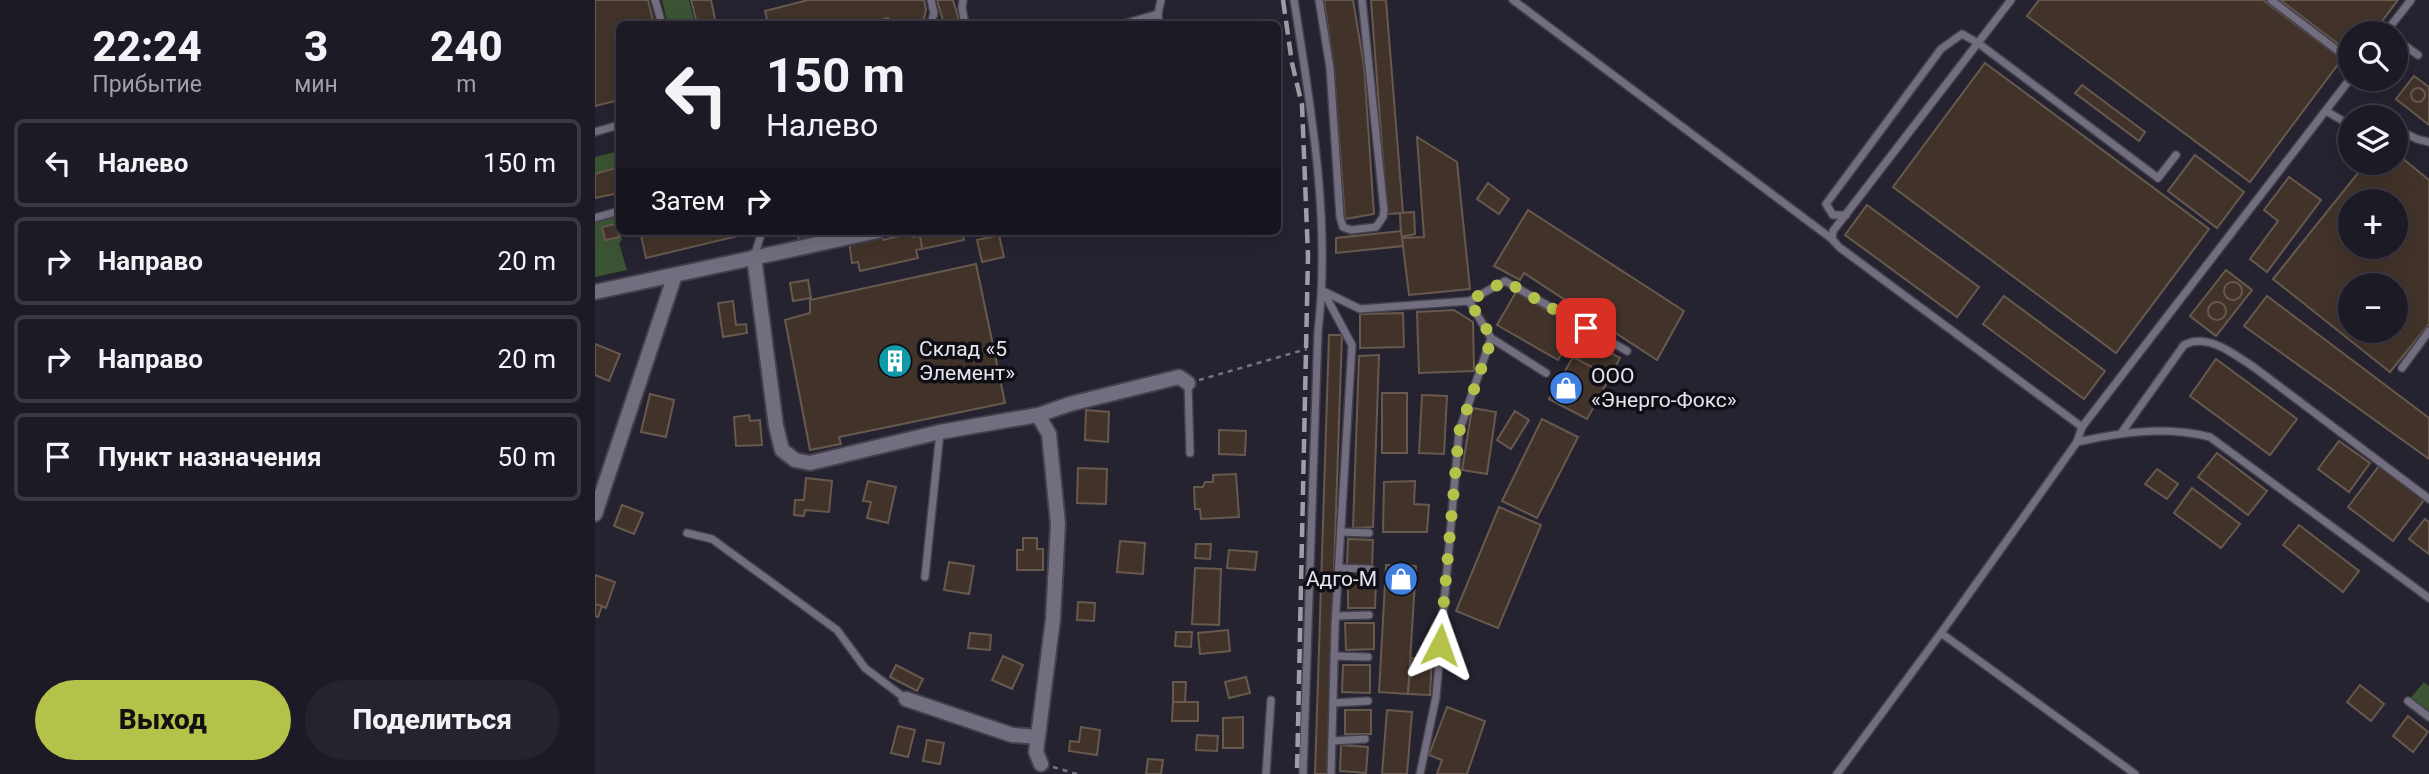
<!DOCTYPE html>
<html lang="ru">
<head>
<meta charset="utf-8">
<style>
  :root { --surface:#1c1a25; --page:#25232d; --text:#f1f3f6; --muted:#a0a1a7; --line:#3a3842; --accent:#b4c24a }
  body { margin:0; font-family:Roboto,sans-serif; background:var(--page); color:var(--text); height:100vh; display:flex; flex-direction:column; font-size:26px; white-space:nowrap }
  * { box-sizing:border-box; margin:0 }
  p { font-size:23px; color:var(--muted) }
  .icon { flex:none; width:38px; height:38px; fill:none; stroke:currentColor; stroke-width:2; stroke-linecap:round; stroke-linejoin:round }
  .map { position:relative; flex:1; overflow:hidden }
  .drawer { display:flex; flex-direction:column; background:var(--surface); width:595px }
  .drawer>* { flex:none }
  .top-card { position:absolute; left:21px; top:21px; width:665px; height:214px; border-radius:10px; box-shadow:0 7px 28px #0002,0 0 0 2px var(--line); background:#1c1a25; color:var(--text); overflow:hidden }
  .tools { position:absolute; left:1743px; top:21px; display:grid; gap:14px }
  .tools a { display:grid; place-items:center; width:70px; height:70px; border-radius:50%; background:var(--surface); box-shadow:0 7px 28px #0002,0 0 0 2px var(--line); font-size:35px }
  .pin { position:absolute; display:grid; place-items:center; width:60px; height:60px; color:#fff; margin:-30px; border-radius:14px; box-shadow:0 4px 10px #0006 }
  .me { position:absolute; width:77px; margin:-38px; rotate:4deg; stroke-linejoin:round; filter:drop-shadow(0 0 5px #0008) }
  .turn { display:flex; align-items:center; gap:24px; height:147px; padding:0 35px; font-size:32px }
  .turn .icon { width:91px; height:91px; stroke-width:2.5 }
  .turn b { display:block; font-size:49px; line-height:60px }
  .then { display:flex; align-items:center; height:66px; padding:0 35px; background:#0003; gap:14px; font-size:26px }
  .eta { display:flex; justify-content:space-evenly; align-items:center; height:119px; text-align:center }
  .eta b { font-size:42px; font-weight:800; line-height:49px }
  .cta { display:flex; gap:14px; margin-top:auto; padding:14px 35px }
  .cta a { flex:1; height:80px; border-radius:42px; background:var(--accent); color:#111; font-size:28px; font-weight:800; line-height:80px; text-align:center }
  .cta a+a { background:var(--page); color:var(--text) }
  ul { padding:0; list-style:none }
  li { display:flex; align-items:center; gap:21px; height:88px; margin:0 14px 10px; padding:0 21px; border:4px solid var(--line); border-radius:10px }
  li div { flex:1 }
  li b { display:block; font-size:26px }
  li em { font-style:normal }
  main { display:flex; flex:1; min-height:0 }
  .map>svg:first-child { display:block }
  .green { fill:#3b5433 }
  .building { fill:#42332a; stroke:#68594e; stroke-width:2; fill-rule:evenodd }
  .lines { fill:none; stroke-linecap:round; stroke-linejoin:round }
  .service-casing { stroke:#43404c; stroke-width:10 }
  .minor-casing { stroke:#43404c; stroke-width:18 }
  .path { stroke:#767480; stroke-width:2.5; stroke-dasharray:5 5; stroke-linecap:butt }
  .service { stroke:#726e7f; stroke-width:7 }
  .minor { stroke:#726e7f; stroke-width:14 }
  .rail { stroke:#9f9da8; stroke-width:4.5; stroke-dasharray:14 7; stroke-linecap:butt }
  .route { stroke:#b4c24a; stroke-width:12; stroke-dasharray:0 21.6 }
  .labels { text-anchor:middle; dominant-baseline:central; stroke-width:7; stroke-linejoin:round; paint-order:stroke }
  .poi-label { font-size:21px; fill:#e6e5ee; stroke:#0f0e14; text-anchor:start }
</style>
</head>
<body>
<main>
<section class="drawer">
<div class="eta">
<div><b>22:24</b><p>Прибытие</p></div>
<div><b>3</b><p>мин</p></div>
<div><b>240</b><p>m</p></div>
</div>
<ul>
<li><svg class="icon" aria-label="left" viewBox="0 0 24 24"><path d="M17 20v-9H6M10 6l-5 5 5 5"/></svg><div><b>Налево</b></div><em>150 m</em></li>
<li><svg class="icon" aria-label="right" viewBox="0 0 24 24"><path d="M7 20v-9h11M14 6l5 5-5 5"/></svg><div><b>Направо</b></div><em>20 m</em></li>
<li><svg class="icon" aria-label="right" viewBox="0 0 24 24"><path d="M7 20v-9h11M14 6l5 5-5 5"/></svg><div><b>Направо</b></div><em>20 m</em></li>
<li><svg class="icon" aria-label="arrive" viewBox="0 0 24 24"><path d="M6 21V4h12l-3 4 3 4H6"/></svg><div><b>Пункт назначения</b></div><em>50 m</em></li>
</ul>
<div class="cta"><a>Выход</a><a>Поделиться</a></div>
</section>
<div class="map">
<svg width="1834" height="774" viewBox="0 0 1834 774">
  <rect width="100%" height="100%" fill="#262331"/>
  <g class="green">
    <path d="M67,0h27l6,24h-27z"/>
    <path d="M24,151v16l-24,7v-17z"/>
    <path d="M21,216l6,24 -3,3 8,27 -32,7v-55z"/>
    <path d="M1829,682l5,4v31l-21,-16z"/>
  </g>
  <g class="building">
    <path d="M0,0h53l6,24h-35v76l-24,6z"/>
    <path d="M96,0h20l5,24h-19z"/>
    <path d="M213,0h116l2,10 -2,9 -17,5h-15l-4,-6 -7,2 1,4h-114l-3,-13z"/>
    <path d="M342,0h16l7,24h-16z"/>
    <path d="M729,0h29l11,66 10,148 -29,5 -11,-149z"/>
    <path d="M776,0h15l17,213 -16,1z"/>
    <path d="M1444,0h224l79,59 -92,123 -223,-166z"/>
    <path d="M1685,0h118l-25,33h-23v20z"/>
    <path d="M1390,63l224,166 -93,124 -223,-166z"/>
    <path d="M1819,76l15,11v38l-33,-26z"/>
    <path d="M1487,85l63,47 -6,9 -64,-48z"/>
    <circle cx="1823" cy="95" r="7"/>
    <path d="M822,137l40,25 13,127 -61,6 -7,-57 22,-1z"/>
    <path d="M1801,153l33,27v144l-39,48 -117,-93 93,-116h30zM1755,201h46v46h-46zM1755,285h46v46h-46z"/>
    <path d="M1600,155l49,37 -27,36 -49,-37z"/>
    <path d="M24,167v26l-24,5v-24z"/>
    <path d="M1694,177l32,23 -54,72 -17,-13 28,-38 -14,-11z"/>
    <path d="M893,183l21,16 -10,15 -22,-15z"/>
    <path d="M1272,205l112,82 -22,30 -112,-82z"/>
    <path d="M933,210l156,101 -27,49 -133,-87 -4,7 -26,-14z"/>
    <path d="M819,212l1,22 -14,3 -1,-24z"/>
    <path d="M21,224l3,13 -14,3 -3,-13z"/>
    <path d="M45,231h105l1,3 -100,24z"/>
    <path d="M202,231h47l-45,10z"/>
    <path d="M346,231h21l2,9 -42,9 -2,-13z"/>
    <path d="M806,231l2,15 -67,7v-15z"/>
    <path d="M287,233l1,7 29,-7 1,4 7,-1 2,13 -6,1 2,8 -58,13 -2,-9 -6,1 -3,-22z"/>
    <path d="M404,235l5,22 -22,5 -5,-22z"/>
    <path d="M381,264l29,139 -166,34 2,7 -31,6 -25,-130 25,-7v-13z"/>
    <path d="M1631,270l26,20 -36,46 -26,-20z"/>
    <path d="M213,280l3,18 -18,3 -3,-18z"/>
    <circle cx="1638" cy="291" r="9"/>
    <path d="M921,292l61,36 -19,32 -61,-35z"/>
    <path d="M1409,296l101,75 -21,28 -101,-75z"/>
    <path d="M1672,296l162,122v41l-185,-133z"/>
    <path d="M138,301l3,24 10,-1 1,9 -24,4 -5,-34z"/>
    <circle cx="1622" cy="311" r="9"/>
    <path d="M859,310l19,12 1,49 -55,2 -2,-61z"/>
    <path d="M808,313l1,34 -44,1v-34z"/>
    <path d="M734,335h13l-15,439h-12z"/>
    <path d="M988,338l37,20 -10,19 -37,-20z"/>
    <path d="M0,344l25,10 -11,27 -14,-6z"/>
    <path d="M784,355l-6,172 -20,1 6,-172z"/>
    <path d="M978,357l37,20 -23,42 -38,-20z"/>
    <path d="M1621,359l81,60 -27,36 -80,-59z"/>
    <rect x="787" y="393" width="25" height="60"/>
    <path d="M55,394l24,6 -8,37 -25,-5z"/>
    <path d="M827,395l25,1 -3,58 -25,-1z"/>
    <path d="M877,408l24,4 -9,62 -25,-4z"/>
    <path d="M491,410l23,2 -1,30 -23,-2z"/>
    <path d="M920,411l14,9 -18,29 -14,-9z"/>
    <path d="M154,415l1,6 10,-1 2,25 -26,1 -2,-29z"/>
    <path d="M947,419l36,18 -41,81 -35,-17z"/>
    <path d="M624,430l27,1 -1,24 -26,-1z"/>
    <path d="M1744,441l31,22 -21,29 -31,-23z"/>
    <path d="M1622,453l50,38 -19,24 -50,-38z"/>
    <path d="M1784,466l45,34 -31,41 -45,-34z"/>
    <path d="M483,468l29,1 -1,35 -29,-1z"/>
    <path d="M1562,469l21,15 -11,15 -22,-15z"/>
    <path d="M641,474l3,43 -38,2 -1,-10h-5l-1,-22h9l2,-5h8v-7z"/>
    <path d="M211,478l26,3 -3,31 -24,-2 -1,6 -10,-1 1,-15h9z"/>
    <path d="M273,481l28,6 -8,36 -21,-5 4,-16 -8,-1z"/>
    <path d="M820,481l-1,23 15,1 -2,27h-44l1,-50z"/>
    <path d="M1597,488l48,36 -19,24 -47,-35z"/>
    <path d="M27,505l21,8 -9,21 -20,-8z"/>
    <path d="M904,507l42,18 -43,103 -42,-17z"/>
    <path d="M1830,519l4,3v32l-20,-15z"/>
    <path d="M1704,525l60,46 -16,21 -60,-47z"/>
    <path d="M428,538h14v11h6v21h-26v-20h6z"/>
    <path d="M753,539l25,1 -1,26 -25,-1z"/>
    <path d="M525,541l25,2 -2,31 -26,-2z"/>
    <path d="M601,544h15l-1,15 -15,-1z"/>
    <path d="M634,550l28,2 -2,18 -28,-2z"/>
    <path d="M354,562l25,4 -5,28 -25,-4z"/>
    <path d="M791,565l30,1 -8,128 -29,-2z"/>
    <path d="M600,568l26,1 -2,56 -27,-1z"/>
    <path d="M0,575l20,7 -9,26 -11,-4z"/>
    <path d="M753,580l28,1 -1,27h-27z"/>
    <path d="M483,602l17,1 -1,18 -17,-1z"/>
    <path d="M0,604l7,2 -4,11 -3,-1z"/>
    <path d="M750,623h29v26l-28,1z"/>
    <path d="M633,630l2,21 -30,3 -2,-21z"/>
    <path d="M581,632h16l-1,15 -16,-1z"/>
    <path d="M375,633l21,2 -1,15 -22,-2z"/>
    <path d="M408,656l20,9 -11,24 -20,-9z"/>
    <path d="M816,658l21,1 -2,36 -22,-1z"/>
    <path d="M301,665l27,14 -6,12 -27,-14z"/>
    <path d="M748,665h27v28l-28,-1z"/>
    <path d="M651,677l4,16 -21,5 -4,-16z"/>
    <path d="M578,682h13l-1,20h-12z"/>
    <path d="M1765,685l24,19 -13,17 -24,-19z"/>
    <path d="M578,702h25v19h-26z"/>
    <path d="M852,707l38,14 -18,53h-30l5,-14 -13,-5z"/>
    <rect x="750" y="710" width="26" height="24"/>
    <path d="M792,710l25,2 -5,62h-25z"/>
    <path d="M1813,716l20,16 -15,20 -20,-16z"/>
    <path d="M648,717v31h-20v-30z"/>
    <path d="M303,726l17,4 -7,27 -17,-4z"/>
    <path d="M486,727l19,3 -3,25 -28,-4 1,-10 9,1z"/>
    <path d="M602,735l21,1 -1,15 -21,-1z"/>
    <path d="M332,740l17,3 -4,21 -17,-3z"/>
    <path d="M746,745l27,2 -2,26 -26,-2z"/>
    <path d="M553,759l15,1 -2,14h-15z"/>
  </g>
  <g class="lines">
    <g class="service-casing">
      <g id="service">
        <path d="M60,0l7,24"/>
        <path d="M336,0l3,13 -3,11"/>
        <path d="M368,0l-1,8 3,16"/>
        <path d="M699,0c17,108 37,222 24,331l-15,443"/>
        <path d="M724,0l11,68 10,149 3,10 8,3 25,-3 7,-10 1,-7 -22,-210"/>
        <path d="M918,0l319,239"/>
        <path d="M1416,0l-178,231 -1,8 7,8 243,180"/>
        <path d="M1676,0l79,60"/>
        <path d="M528,24l35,-10"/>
        <path d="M564,24l-1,-10 3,-14"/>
        <path d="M1790,33l26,-33"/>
        <path d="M1801,39l22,16"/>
        <path d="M1731,111l24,14"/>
        <path d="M1801,129l21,10 12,3"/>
        <path d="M0,132l24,-7"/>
        <path d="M1251,215h-13l-7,-11 115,-155 21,-15 16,9 180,135 18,-23"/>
        <path d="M0,218l24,-7"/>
        <path d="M159,257l8,-26"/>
        <path d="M728,291l29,54 -17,281 -4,148"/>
        <path d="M728,291l37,18 109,-8 22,37 55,35"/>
        <path d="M874,301l36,-20 122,70"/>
        <path d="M1807,368l27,-37"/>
        <path d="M593,383l2,70"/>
        <path d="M1527,432l62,-87c24,-13 51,10 71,23l174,131"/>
        <path d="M1482,442c45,-10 88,-16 133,-5l219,161"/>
        <path d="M746,532l28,1"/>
        <path d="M92,533l25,6 125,91 28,38 41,31"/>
        <path d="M744,568l32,1"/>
        <path d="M330,577l15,-145"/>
        <path d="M741,616l33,-1"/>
        <path d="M1346,633l194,141"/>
        <path d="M739,656l34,1"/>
        <path d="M1813,701l21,16"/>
        <path d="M738,703l35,-2"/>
        <path d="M737,741l33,-2"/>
        <path d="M671,774l5,-74"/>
        <path d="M825,774l16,-77 23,-265 32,-94"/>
        <path d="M1242,774l104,-141 136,-191 5,-15 268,-348"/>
      </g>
    </g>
    <g class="minor-casing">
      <g id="minor">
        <path d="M159,257l22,169 6,24 13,10 15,3 130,-31 98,-17 32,-11 109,-27 9,6"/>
        <path d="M0,292l283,-61"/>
        <path d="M443,415l11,19 9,90 -5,95 -17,133 5,12"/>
        <path d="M0,514l80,-239"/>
        <path d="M311,699l106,36 26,2"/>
      </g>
    </g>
    <g class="path">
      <path d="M604,380l108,-31"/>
      <path d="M458,767l24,7"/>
    </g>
    <use href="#service" class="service"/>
    <use href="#minor" class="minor"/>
    <path class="rail" d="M688,0l9,63 10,42 6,151 -11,518"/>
  </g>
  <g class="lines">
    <path class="route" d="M845,645l19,-213 33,-94 -23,-37 36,-20 81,47"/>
  </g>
  <defs>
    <g id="building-disc" transform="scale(1.75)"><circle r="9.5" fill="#0f9aa8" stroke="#0f0e14"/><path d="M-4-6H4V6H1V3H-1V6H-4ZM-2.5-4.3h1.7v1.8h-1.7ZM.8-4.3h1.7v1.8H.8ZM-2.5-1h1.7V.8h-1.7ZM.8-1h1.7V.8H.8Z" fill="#fff"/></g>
    <g id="shop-disc" transform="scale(1.75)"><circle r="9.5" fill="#3f7fe0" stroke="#0f0e14"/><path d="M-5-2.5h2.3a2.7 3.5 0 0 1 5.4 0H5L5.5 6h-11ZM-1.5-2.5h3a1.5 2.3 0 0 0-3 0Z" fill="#fff"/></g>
  </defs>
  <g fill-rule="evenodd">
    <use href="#building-disc" x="300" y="361"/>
    <use href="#shop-disc" x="971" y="388"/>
    <use href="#shop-disc" x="806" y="579"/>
  </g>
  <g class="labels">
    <g class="poi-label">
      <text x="324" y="349">Склад «5<tspan x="324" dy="24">Элемент»</tspan></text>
      <text x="996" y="376">ООО<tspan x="996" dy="24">«Энерго-Фокс»</tspan></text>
      <text x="782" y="579" text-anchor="end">Адго-М</text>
    </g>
  </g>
</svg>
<div class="tools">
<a><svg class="icon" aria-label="search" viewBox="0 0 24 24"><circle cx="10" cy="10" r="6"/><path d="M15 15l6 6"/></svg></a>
<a><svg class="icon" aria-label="layers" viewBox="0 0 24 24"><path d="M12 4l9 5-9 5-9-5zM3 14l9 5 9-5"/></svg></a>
<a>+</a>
<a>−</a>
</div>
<div class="pin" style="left:991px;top:328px;background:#d93025"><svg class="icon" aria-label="arrive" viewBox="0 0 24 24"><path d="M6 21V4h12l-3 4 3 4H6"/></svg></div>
<svg class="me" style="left:845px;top:645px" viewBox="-20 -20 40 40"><path d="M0-17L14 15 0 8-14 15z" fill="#b4c24a" stroke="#fff" stroke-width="4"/></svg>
<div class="top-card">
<div class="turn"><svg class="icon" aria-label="left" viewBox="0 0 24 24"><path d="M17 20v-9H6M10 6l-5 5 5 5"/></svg><div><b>150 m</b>Налево</div></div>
<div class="then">Затем<svg class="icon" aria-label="right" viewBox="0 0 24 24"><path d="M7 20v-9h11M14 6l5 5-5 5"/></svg></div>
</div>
</div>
</main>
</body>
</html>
